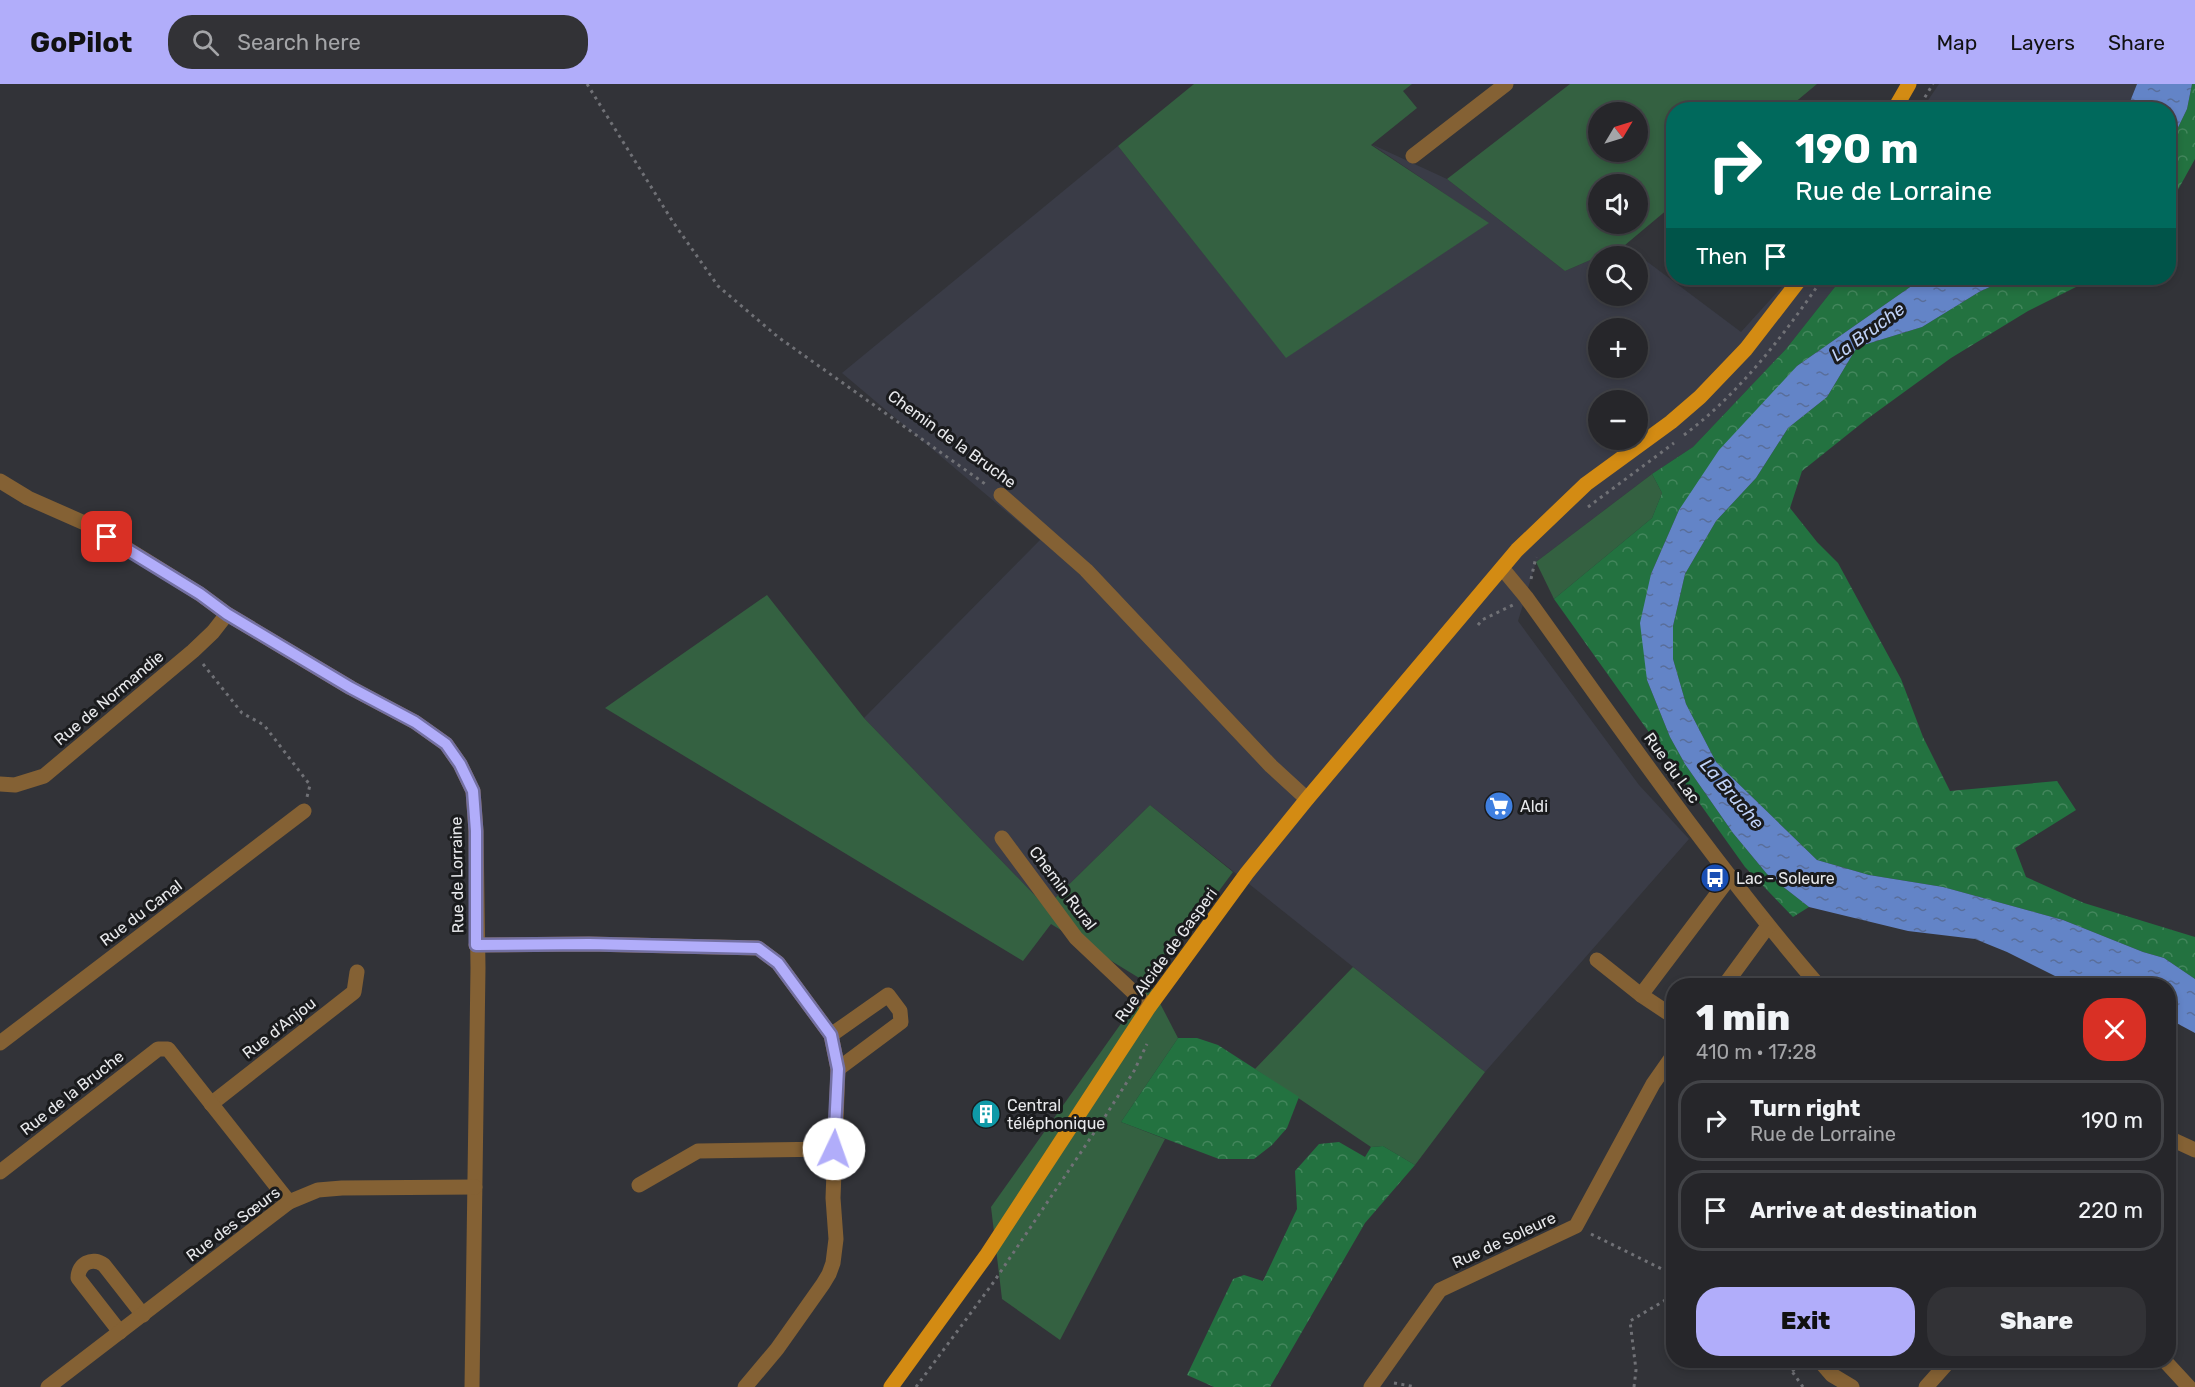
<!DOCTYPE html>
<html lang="en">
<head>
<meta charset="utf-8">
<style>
  :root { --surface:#26262a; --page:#323236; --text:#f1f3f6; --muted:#a4a5a8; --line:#424347; --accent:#b1adfa }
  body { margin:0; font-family:Rubik,sans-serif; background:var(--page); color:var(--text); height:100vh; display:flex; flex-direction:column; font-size:22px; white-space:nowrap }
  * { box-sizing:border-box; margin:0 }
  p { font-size:20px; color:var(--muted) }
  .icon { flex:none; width:33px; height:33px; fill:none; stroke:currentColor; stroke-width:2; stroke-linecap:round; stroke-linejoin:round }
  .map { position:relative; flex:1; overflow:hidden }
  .panel { position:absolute; left:1666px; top:894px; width:510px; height:390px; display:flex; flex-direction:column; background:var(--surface); border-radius:24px; box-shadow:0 3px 9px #0003,0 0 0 2px var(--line) }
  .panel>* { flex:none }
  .top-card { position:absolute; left:1666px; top:18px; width:510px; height:183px; border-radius:24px; box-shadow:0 3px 9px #0003,0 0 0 2px var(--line); background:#00695c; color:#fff; overflow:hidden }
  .needle { width:39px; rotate:52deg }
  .controls { position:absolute; left:1588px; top:18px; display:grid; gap:12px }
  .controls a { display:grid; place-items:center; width:60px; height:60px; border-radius:50%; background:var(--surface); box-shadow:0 3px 9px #0003,0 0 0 2px var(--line); font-size:30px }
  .pin { position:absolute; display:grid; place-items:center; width:51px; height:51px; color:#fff; margin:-26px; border-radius:12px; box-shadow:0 3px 9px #0006 }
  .me { position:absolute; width:66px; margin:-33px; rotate:3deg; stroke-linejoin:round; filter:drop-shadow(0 0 4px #0008) }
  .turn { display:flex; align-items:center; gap:21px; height:126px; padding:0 30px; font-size:27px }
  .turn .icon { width:78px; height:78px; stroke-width:2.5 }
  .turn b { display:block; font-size:42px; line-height:51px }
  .then { display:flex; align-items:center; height:57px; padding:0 30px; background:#0003; gap:12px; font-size:22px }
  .round { display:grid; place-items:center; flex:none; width:63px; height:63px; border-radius:24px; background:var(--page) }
  .overview { display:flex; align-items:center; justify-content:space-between; height:102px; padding:0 30px }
  h1 { font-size:36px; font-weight:800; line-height:45px }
  .button { display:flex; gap:12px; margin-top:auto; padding:12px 30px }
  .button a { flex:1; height:69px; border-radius:24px; background:var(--accent); color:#111; font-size:24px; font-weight:800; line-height:69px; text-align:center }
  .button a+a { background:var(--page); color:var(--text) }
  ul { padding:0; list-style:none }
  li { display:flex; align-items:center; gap:18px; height:81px; margin:0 12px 9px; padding:0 18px; border:3px solid var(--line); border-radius:24px }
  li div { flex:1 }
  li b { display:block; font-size:22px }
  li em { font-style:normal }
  header { display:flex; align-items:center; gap:36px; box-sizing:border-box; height:84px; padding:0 30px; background:var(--accent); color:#111 }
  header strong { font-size:28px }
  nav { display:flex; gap:33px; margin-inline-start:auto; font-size:21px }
  .search { width:420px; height:54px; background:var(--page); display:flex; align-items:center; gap:15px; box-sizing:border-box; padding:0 21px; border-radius:24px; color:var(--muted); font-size:22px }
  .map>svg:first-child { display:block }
  .built { fill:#3a3c47; fill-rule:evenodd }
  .green { fill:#346141; fill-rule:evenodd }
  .forest { fill:url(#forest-crowns) }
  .water { fill:url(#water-ripples) }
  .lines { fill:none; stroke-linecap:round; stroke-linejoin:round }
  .path { stroke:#707176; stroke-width:3; stroke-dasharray:3 4.5; stroke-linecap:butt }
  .minor { stroke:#846134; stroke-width:15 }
  .major { stroke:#d38b13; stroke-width:15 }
  .route-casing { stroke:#7370a2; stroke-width:15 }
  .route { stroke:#b1adfa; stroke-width:10 }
  .labels { text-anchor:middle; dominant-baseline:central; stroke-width:6; stroke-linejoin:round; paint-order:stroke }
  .street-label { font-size:16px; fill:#e8e9ec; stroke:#1a1b1d }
  .poi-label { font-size:16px; fill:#e8e9ec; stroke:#1a1b1d; text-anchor:start }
  .water-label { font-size:18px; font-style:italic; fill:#c0d2f8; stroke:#1a1b1d }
</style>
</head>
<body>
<header>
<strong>GoPilot</strong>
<div class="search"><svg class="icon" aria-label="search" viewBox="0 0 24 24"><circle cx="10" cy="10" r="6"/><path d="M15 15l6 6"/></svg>Search here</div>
<nav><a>Map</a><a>Layers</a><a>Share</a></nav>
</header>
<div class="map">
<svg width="2195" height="1303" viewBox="0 0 2195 1303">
  <defs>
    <pattern id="forest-crowns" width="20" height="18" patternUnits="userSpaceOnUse" patternTransform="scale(1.5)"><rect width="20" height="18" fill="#237240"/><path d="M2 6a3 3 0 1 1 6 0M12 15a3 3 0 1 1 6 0" fill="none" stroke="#43865c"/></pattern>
    <pattern id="water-ripples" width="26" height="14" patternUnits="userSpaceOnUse" patternTransform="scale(1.5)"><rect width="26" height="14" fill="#6384c7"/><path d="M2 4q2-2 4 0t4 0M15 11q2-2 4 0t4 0" fill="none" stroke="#596e9a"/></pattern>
  </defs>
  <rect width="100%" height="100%" fill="#323338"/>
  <g class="built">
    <path d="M1939,0h198l-10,25h-205z"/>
    <path d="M1371,60l76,35 118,92 60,-26 116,87 49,-54h13l21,7 4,-7h14l-56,71 -93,98 -41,27 -116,88 -18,59 121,164 50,54 -204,233 -335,-267 -104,102 -182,-189 176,-178 -198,-167 276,-227 168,211 202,-134zM1599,172h39v40h-39zM1599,244h39v40h-39zM1599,316h39v40h-39z"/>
  </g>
  <g class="green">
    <path d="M1194,0h218l-9,7 14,17 -46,37 118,78 -203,135 -168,-212z"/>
    <path d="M1570,0h247l-30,25 -113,1v94l-49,41 -60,26 -118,-92zM1599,28h39v40h-39zM1599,100h39v40h-39z"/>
    <path d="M1652,390l10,19 -10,25 -98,81 -18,-37z"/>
    <path d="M767,511l97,123 182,189 104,-102 83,67 -83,112 28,54 -57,84 44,17 -105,201 -58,-41 -11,-92 158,-223 -98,-60 -28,37 -418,-253z"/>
    <path d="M1353,883l132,105 -70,93 -32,-19 -12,1 -116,-78z"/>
  </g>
  <g class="forest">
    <path d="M2192,0h3v75l-21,38 -5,5v-56l18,-37z"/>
    <path d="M1842,194h81l-126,88 -118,144 -28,64 -4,106 23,57 15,27 48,69 34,41 42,33 -16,10 -48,-50 -191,-268 98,-81 10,-25 -10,-19 41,-27 93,-98z"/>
    <path d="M2009,194h85l-66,33 -77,47 -84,61 -65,52 -12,37 27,34 21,21 63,116 22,58 27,54 107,-10 19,29 -61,38 11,29 58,26 111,34v42l-31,-21 -21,-6 -80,-32 -120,-33 -74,-12 -52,-15 -101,-98 -30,-58 -13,-45v-33l12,-52 31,-53 40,-43 32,-50 39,-31 30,-50 65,-20 57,-35z"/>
    <path d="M1178,954h19l21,7 81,52 -12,31 -15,17 -18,14h-35l-98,-37z"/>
    <path d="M1339,1058l26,15 6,-10 12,-1 32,19 -50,58 -95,164h-56l-27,-12 46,-96 11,-4 19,6 34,-72 -2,-38 24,-27z"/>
  </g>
  <g class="water">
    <path d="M2137,0h55l-5,25 -18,37v-36l-42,-1z"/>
    <path d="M1923,194h86l-30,14 -57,35 -65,20 -30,50 -39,31 -32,50 -40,43 -31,53 -12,52v33l13,45 30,58 101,98 52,15 74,12 120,33 80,32 21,6 31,21v54l-26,-14v-33l-96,-1 -66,-33 -32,-13 -67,-8 -99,-24 -42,-33 -34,-41 -48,-69 -15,-27 -23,-57 -7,-57 11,-49 28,-64 40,-60 78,-84z"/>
  </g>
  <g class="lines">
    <g class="path">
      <path d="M587,0l86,138 45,64 60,51 210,149"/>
      <path d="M1917,26l16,-26"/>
      <path d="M1684,351c56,-42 100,-100 139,-157"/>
      <path d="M1588,423l86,-64"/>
      <path d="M1531,495l5,-22"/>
      <path d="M1478,541l4,-5 31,-15"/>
      <path d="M203,580l39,49 22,12 46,60 -3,12"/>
      <path d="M1591,1150l83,41"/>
      <path d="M1784,1276l19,27"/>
      <path d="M1792,1287l11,-7"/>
      <path d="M1394,1299l22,4"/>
      <path d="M916,1303l77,-104 113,-168 28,-44 13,-27"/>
      <path d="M1634,1303l2,-17 -6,-49 44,-26"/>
    </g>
    <g class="minor">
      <path d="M1413,72l93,-72"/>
      <path d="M0,397l28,17 61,27 111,69 27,20 124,74 64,34 31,22 14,20 13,27 3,40 2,137 -6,419"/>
      <path d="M1001,411l85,75 185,196 36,33"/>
      <path d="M1502,484l24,29c95,132 187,266 293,389"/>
      <path d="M0,700l15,1 29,-9 149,-125 20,-19 14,-18"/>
      <path d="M1002,754l74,100 73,69"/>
      <path d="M476,861l113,-1 169,4 20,15 53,72 7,34 -5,129 3,41 -3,24 -4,11 -6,10 -46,65 -32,38"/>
      <path d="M1597,876l44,35 33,22"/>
      <path d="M1724,902l44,-60"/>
      <path d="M1641,911l89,-118"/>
      <path d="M831,951l57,-40 12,16 1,11 -63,47"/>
      <path d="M0,959l304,-232"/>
      <path d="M211,1020l143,-112 3,-20"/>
      <path d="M2169,1054l26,12"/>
      <path d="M0,1088l158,-123h10l121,153"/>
      <path d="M639,1101l59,-34 136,-2"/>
      <path d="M120,1248l-42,-54c0,-14 14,-22 26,-13l39,50"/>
      <path d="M1819,1276l13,15 20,12"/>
      <path d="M2164,1276l25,27"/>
      <path d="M48,1303l241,-185 29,-12 24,-2 133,-1"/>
      <path d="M1371,1303l69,-97 136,-64 77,-142 21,-30"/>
      <path d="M1926,1303l24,-27"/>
    </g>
    <g class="major">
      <path d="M1894,26l15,-26"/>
      <path d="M891,1303l95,-131 163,-249 98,-134 60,-74 210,-249 69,-66 85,-62 29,-25 46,-48 55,-71"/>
    </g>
  </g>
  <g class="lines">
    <g class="route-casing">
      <path id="route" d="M107,453l93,57 27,20 124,74 64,34 31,22 14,20 13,27 3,40v114l113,-1 169,4 20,15 53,72 7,34 -4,80"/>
    </g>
    <use href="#route" class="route"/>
  </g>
  <defs>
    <g id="supermarket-disc" transform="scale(1.5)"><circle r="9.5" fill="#3f7fe0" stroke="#1a1b1d"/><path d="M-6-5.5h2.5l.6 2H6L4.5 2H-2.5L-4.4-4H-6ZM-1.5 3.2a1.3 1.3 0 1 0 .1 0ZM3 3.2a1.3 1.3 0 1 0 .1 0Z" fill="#fff"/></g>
    <g id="bus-disc" transform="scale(1.5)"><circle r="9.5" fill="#1a4fb4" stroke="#1a1b1d"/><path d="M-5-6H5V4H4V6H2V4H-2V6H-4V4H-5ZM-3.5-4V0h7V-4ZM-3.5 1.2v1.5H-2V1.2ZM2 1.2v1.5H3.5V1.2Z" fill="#fff"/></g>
    <g id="building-disc" transform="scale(1.5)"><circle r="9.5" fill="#0f9aa8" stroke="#1a1b1d"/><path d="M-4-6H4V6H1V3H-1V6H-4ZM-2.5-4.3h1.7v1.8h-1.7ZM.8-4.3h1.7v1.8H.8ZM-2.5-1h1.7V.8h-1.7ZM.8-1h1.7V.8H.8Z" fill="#fff"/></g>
  </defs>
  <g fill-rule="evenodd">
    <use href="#supermarket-disc" x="1499" y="722"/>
    <use href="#bus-disc" x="1715" y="794"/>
    <use href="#building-disc" x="986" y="1030"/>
  </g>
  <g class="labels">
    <g class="street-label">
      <text transform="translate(952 355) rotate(36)">Chemin de la Bruche</text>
      <text transform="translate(109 614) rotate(-40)">Rue de Normandie</text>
      <text transform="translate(1672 684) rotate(54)">Rue du Lac</text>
      <text transform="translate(457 791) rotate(-91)">Rue de Lorraine</text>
      <text transform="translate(1063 804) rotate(53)">Chemin Rural</text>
      <text transform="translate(141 829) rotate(-37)">Rue du Canal</text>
      <text transform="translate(1166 871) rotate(-54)">Rue Alcide de Gasperi</text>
      <text transform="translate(279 944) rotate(-38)">Rue d'Anjou</text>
      <text transform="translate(72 1009) rotate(-38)">Rue de la Bruche</text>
      <text transform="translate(233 1140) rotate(-37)">Rue des Sœurs</text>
      <text transform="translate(1504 1156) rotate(-25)">Rue de Soleure</text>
    </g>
    <g class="poi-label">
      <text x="1520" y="722">Aldi</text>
      <text x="1736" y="794">Lac - Soleure</text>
      <text x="1007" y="1021">Central<tspan x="1007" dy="18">téléphonique</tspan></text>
    </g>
    <g class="water-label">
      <text transform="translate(1868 248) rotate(-36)">La Bruche</text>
      <text transform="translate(1732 710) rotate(49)">La Bruche</text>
    </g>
  </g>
</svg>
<div class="controls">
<a><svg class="needle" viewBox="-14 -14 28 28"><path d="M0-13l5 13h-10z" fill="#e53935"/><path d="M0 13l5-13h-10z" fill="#a4a5a8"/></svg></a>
<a><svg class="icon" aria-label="sound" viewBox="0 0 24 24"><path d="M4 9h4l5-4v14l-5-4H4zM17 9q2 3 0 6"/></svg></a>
<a><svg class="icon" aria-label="search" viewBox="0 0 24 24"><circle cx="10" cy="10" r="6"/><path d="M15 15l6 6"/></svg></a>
<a>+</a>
<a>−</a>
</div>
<div class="pin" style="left:107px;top:453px;background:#d93025"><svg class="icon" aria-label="arrive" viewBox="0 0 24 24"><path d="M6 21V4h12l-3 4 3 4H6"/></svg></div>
<svg class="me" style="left:834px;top:1065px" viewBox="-20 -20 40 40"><circle r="19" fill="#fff"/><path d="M0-13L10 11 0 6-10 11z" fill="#b1adfa"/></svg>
<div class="top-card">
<div class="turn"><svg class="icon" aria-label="right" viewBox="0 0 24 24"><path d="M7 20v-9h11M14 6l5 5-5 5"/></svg><div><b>190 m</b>Rue de Lorraine</div></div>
<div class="then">Then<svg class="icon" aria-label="arrive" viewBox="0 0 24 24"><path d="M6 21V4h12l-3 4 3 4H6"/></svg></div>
</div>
<section class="panel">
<div class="overview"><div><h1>1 min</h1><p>410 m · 17:28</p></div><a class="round" style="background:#d93025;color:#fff"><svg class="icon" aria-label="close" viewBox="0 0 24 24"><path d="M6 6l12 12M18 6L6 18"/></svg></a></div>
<ul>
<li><svg class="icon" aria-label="right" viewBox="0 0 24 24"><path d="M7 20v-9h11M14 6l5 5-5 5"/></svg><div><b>Turn right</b><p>Rue de Lorraine</p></div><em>190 m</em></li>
<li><svg class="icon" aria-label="arrive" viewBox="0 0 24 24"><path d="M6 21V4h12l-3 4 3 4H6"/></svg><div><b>Arrive at destination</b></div><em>220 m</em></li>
</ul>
<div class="button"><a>Exit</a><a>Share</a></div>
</section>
</div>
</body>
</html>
